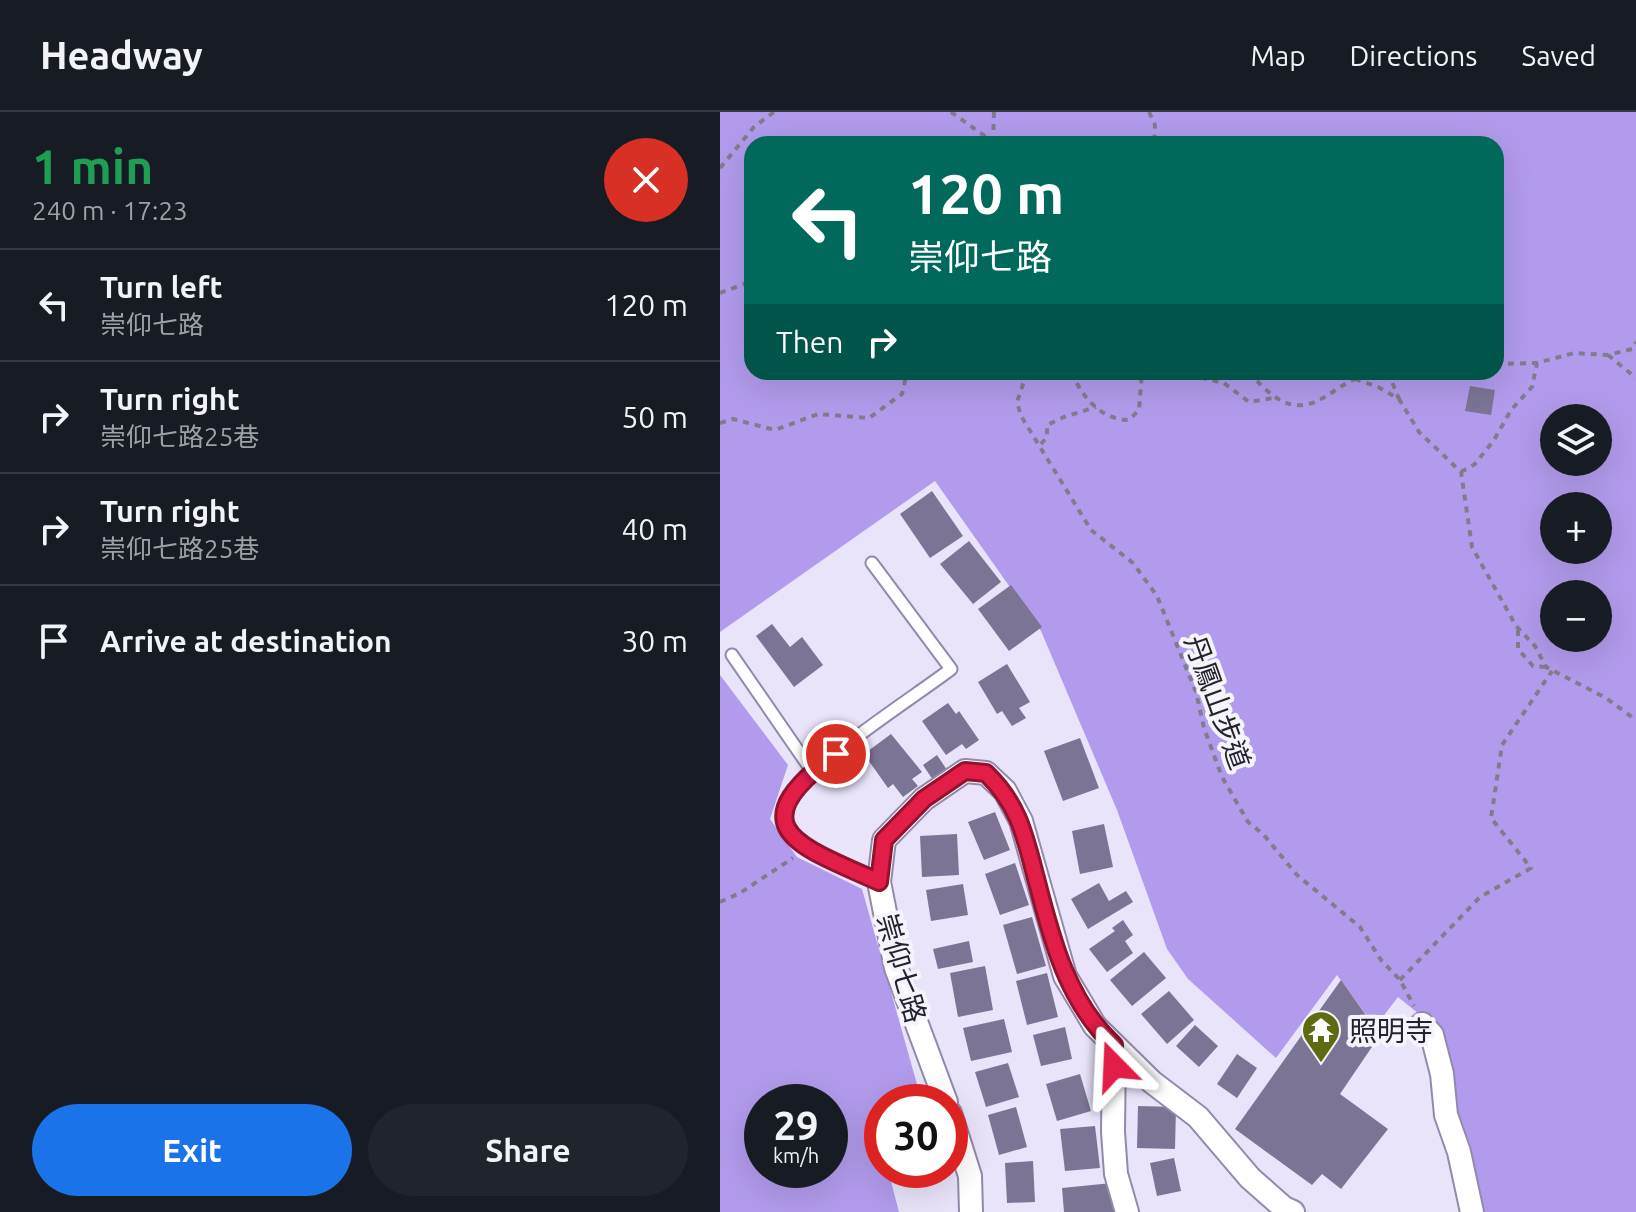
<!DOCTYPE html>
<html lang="en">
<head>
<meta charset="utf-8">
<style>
  :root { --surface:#171b24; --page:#20242c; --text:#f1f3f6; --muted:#9ea1a6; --line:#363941; --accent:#1a73e8 }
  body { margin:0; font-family:Ubuntu,"Noto Sans TC",sans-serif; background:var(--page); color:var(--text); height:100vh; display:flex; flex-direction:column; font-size:30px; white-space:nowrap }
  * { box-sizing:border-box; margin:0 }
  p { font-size:26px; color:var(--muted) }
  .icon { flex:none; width:44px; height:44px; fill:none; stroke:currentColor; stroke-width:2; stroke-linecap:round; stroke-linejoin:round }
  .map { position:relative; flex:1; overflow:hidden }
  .side { display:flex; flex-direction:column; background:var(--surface); width:720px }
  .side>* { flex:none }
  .hud { position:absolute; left:24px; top:24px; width:760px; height:244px; border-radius:24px; box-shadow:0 8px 32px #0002; background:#00695c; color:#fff; overflow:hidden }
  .controls { position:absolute; left:820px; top:292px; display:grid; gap:16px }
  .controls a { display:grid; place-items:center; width:72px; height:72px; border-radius:50%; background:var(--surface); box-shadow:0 8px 32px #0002; font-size:40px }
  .speed { position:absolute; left:24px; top:972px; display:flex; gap:16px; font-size:40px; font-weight:700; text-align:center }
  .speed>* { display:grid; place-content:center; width:104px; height:104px; border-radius:50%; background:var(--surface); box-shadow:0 8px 32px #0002; line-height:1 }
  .speed small { font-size:20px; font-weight:400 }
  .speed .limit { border:12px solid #d22; background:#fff; color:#111 }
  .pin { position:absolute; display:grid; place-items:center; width:68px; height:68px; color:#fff; margin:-34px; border:4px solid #fff; border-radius:50%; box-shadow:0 2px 8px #0007 }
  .me { position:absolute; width:88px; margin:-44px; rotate:339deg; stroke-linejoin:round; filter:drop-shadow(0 0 6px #0008) }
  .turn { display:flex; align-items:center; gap:28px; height:168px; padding:0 32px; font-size:36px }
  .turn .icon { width:104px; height:104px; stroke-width:2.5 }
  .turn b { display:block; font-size:56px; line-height:68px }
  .then { display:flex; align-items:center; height:76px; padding:0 32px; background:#0003; gap:16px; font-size:30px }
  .round { display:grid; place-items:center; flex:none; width:84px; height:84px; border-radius:42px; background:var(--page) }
  .overview { display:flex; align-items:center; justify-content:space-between; height:136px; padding:0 32px }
  h1 { font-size:48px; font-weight:700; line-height:60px; color:#1e9e55 }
  .button { display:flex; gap:16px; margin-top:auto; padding:16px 32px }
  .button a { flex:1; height:92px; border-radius:48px; background:var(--accent); color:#fff; font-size:32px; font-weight:700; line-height:92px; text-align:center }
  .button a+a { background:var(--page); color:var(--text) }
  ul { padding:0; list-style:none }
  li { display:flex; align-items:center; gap:24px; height:112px; padding:0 32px; border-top:2px solid var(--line) }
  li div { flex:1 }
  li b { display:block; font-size:30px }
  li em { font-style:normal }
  header { display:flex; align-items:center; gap:48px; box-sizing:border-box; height:112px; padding:0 40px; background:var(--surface); border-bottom:2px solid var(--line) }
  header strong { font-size:38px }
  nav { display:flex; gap:44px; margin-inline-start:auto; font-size:28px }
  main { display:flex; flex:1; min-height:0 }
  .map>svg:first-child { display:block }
  .forest { fill:#b29bec; fill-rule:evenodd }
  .building { fill:#7c7495 }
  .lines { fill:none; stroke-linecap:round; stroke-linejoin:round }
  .lane-casing { stroke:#928aab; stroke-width:15 }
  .street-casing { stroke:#928aab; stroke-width:26 }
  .path { stroke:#807c8d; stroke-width:4; stroke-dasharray:6 6; stroke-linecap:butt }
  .lane { stroke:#fff; stroke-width:11 }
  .street { stroke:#fff; stroke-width:22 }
  .route-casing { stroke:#92132f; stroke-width:20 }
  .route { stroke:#e11d48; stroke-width:14 }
  .labels { text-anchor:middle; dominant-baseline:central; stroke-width:8; stroke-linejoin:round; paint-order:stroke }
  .street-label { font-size:28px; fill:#25222f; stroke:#f5f4fb }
  .poi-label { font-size:28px; fill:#25222f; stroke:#f5f4fb; text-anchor:start }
</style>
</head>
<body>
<header>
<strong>Headway</strong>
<nav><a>Map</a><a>Directions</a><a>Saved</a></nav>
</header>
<main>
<section class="side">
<div class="overview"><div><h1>1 min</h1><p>240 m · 17:23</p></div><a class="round" style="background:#d93025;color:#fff"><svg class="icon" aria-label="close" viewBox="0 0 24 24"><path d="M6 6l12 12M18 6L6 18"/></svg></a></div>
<ul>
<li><svg class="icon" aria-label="left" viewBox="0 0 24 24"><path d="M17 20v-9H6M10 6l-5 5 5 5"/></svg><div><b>Turn left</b><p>崇仰七路</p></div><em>120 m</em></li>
<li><svg class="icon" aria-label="right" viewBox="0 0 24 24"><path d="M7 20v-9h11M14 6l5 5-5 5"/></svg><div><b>Turn right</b><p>崇仰七路25巷</p></div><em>50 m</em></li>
<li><svg class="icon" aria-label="right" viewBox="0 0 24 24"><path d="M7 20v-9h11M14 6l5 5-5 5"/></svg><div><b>Turn right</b><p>崇仰七路25巷</p></div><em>40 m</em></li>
<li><svg class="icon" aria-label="arrive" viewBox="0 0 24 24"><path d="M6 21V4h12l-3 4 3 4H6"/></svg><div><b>Arrive at destination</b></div><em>30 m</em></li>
</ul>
<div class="button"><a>Exit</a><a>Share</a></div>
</section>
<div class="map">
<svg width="916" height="1100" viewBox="0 0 916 1100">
  <rect width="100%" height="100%" fill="#e9e4fa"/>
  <g class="forest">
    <path d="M0,0h916v1100h-176l4,-18 -30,-77 -6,-58 13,-27 -43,-35 -23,30 -38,-52 -61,83 -88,-79 -21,-30 -50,-139 -76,-179 -106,-150 -215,151zM32,32h744v228h-744zM834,306h44v44h-44zM834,394h44v44h-44zM834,482h44v44h-44z"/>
    <path d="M0,563l68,90 -18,54 27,38 65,32 60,213h-40v68h6l11,42h-179zM42,990h68v68h-68z"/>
  </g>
  <g class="building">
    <path d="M750,274l25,4 -4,25 -26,-4z"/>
    <path d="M212,379l31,45 -33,22 -30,-44z"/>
    <path d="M249,429l32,41 -28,22 -33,-40z"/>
    <path d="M291,473l31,42 -33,24 -31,-42z"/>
    <path d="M52,512l18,23 12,-10 21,28 -29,22 -38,-51z"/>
    <path d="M287,552l23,38 -11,6 7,10 -14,8 -10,-15 -5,3 -19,-32z"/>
    <path d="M228,591l8,11 3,-3 20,29 -13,9 -4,-5 -16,11 -24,-34z"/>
    <path d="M171,622l31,38 -10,7 6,7 -15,11 -10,-13 -5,4 -24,-34z"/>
    <path d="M360,626l19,50 -36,13 -19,-50z"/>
    <path d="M217,643l10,15 -14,10 -10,-15z"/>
    <path d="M275,700l15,38 -26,10 -16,-38z"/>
    <path d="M384,712l9,43 -33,7 -8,-43z"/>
    <path d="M237,722l2,41 -37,2 -2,-41z"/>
    <path d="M295,751l14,42 -29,10 -15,-41z"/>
    <path d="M379,771l10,18 17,-10 7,11 -45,27 -17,-30z"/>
    <path d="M243,772l5,31 -37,6 -5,-31z"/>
    <path d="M312,805l14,49 -29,8 -14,-49z"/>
    <path d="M403,808l10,15 -8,6 8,12 -26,19 -18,-23 26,-18 -3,-3z"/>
    <path d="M249,829l4,21 -35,7 -5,-20z"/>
    <path d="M424,840l22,26 -34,28 -22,-26z"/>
    <path d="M265,854l8,44 -35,7 -8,-44z"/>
    <path d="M327,861l11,44 -31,8 -11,-44z"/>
    <path d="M621,868l39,55 -40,59 48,35 -47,60 -19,-15 -10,11 -77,-56z"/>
    <path d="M449,879l25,29 -27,24 -26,-30z"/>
    <path d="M284,907l8,33 -41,9 -8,-33z"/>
    <path d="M475,913l23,21 -19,21 -23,-21z"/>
    <path d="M345,915l7,32 -31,7 -8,-31z"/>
    <path d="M517,942l20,14 -20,30 -20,-14z"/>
    <path d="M288,951l11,34 -33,10 -11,-35z"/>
    <path d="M360,962l11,37 -34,10 -11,-37z"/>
    <path d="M418,994l38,1 -1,42 -38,-1z"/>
    <path d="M296,995l11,40 -28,8 -11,-40z"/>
    <path d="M375,1014l5,42 -35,3 -5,-42z"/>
    <path d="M454,1046l7,33 -24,5 -7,-33z"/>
    <path d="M313,1049l2,41 -28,1 -2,-40z"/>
    <path d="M392,1071l3,29h-51l-2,-24z"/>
  </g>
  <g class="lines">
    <g class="lane-casing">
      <g id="lane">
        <path d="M152,451l79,106c-36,28 -156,103 -167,140 -3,8 1,16 5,23 16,24 64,38 90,50"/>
        <path d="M12,543l80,116"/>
      </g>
    </g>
    <g class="street-casing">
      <g id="street">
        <path d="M702,912l10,11 10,39 4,41 13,37 13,60"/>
        <path d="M394,933l-1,87 3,42 11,38"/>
        <path d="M226,990l-50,-134 -17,-86 5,-42 40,-41 41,-28 21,2 19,18 16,30 44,155 30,50 57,56 46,35 52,61 34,30 9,4"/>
        <path d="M230,1001l20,63 1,36"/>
      </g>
    </g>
    <g class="path">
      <path d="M231,0l42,30"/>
      <path d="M429,0l6,13 -1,19"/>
      <path d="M273,30l1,-30"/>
      <path d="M0,56l34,-41 20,-15"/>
      <path d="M0,181l32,-12"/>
      <path d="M888,243l28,23"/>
      <path d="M776,252l41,-1"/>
      <path d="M307,260l-10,30 4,14 70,114 42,33 24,33 39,96 8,36 18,49 26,45 15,12 34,41 63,52 21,33 19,20 14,26"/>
      <path d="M352,260c9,25 30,48 57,48l10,-10 3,-38"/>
      <path d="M407,260l66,4"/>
      <path d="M471,260l3,4 30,7 25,19 24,-4"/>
      <path d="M529,260c17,19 37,42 66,30 14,-6 26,-17 40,-23l2,-7"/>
      <path d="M668,260l11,27"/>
      <path d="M635,267l23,8 21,12 20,33 42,40 11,75 44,79 19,20 11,21 60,31 30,22"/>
      <path d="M0,311l13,-4 42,11 43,-16 51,4 33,-24 5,-22"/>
      <path d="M321,332l6,-7v-12l17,-8 32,-10"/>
      <path d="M741,360l14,-8 19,-24 17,-30 21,-23 5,-24 37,-10 34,2 24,-6 4,-7"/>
      <path d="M798,518v19l15,17 13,1"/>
      <path d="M0,790l20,-9 53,-35"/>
      <path d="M680,868l80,-83 51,-29 -40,-50 11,-73 50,-74"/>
    </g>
    <use href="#lane" class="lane"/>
    <use href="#street" class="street"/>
  </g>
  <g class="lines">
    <g class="route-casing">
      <path id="route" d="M116,642c-103,75 -33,93 43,128l5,-42 40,-41 41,-28 21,2c34,33 39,64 51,109 15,59 31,120 77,163v21"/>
    </g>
    <use href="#route" class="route"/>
  </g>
  <defs>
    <g id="temple-pin" transform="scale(2)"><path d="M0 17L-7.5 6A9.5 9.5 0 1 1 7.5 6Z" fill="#606a10" stroke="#f5f4fb"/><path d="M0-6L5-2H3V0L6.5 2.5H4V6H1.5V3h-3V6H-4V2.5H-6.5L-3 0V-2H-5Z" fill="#fff"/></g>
  </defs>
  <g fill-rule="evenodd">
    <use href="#temple-pin" x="601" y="918"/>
  </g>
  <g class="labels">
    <g class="street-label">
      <text transform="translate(498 590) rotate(70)">丹鳳山步道</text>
      <text transform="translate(182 856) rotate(74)">崇仰七路</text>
    </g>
    <g class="poi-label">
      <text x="629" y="918">照明寺</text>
    </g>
  </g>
</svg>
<div class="controls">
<a><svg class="icon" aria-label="layers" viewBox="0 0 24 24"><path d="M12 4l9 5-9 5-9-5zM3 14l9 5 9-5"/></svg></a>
<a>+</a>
<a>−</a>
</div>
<div class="speed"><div>29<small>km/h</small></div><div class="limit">30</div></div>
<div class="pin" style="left:116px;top:642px;background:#d93025"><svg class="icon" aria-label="arrive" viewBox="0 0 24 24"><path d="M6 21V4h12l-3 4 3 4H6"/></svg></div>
<svg class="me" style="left:394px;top:954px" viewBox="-20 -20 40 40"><path d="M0-17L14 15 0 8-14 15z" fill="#e11d48" stroke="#fff" stroke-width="4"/></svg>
<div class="hud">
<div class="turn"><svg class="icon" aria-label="left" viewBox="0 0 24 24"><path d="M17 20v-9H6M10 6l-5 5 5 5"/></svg><div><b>120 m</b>崇仰七路</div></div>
<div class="then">Then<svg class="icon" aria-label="right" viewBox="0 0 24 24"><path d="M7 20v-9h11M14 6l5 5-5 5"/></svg></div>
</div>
</div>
</main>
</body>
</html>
